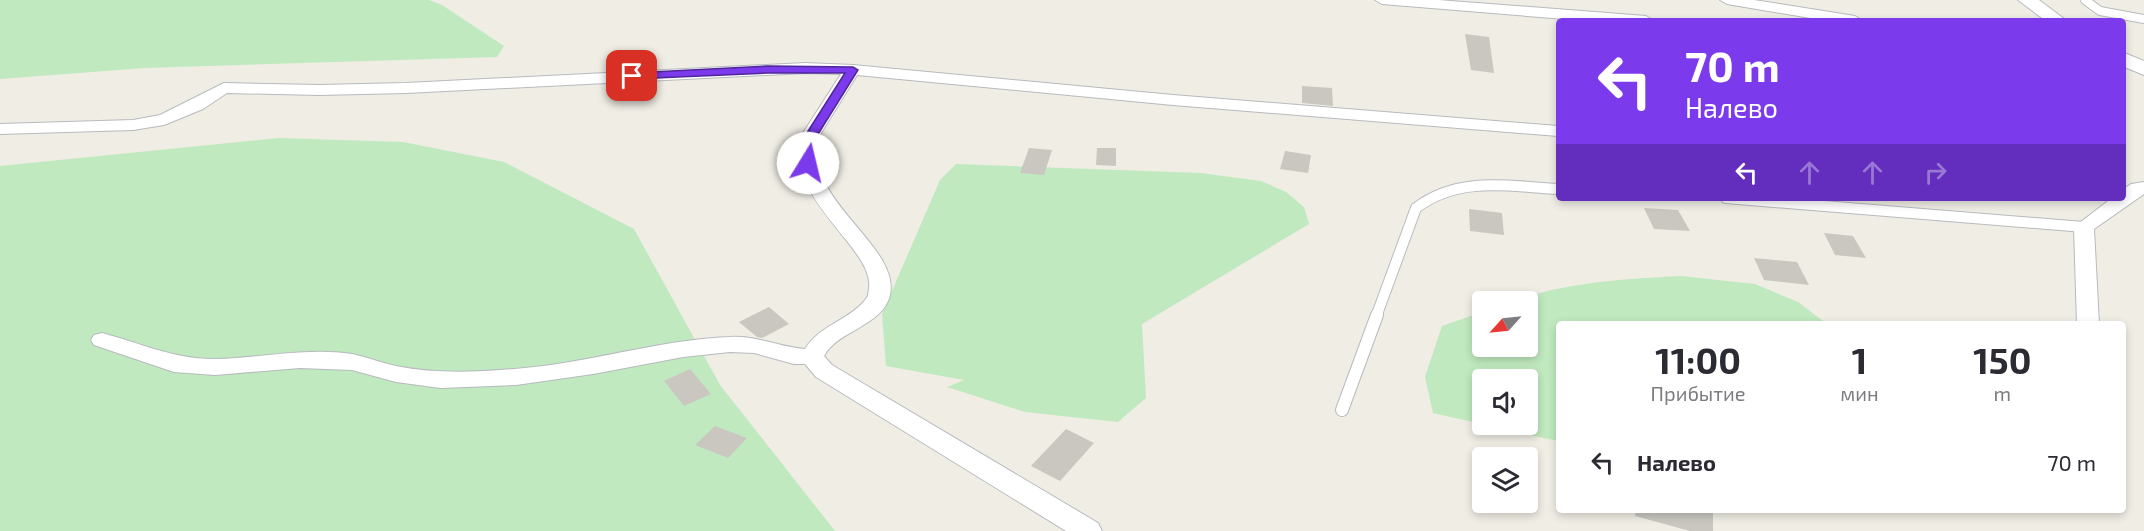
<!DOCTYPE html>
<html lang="ru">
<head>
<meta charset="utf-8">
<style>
  :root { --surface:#fff; --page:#f7f7f7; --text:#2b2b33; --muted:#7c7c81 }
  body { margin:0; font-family:"Exo 2",sans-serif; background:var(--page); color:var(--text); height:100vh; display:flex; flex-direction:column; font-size:22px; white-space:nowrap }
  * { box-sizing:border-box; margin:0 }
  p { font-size:20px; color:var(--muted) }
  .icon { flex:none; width:33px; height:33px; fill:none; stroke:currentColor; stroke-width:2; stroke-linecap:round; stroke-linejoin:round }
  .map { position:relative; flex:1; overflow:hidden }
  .drawer { position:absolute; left:1556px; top:321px; width:570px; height:192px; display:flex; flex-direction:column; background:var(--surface); border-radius:6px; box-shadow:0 3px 9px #0003 }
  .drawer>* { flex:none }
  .guide { position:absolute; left:1556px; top:18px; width:570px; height:183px; border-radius:6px; box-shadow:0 3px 9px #0003; background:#7c3aed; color:#fff; overflow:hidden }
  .needle { width:39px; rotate:243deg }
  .buttons { position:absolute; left:1472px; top:291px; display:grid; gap:12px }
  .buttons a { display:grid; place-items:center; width:66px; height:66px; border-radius:6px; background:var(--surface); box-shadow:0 3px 9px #0003; font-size:30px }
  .pin { position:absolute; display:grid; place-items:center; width:51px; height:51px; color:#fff; margin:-26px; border-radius:12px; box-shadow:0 3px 9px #0006 }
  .me { position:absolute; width:66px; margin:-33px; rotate:9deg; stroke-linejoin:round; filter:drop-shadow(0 0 4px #0008) }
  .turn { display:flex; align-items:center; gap:21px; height:126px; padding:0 30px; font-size:27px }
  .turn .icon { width:78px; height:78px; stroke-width:2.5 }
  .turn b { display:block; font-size:42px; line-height:51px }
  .lanes { display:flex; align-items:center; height:57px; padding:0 30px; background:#0003; justify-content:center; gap:30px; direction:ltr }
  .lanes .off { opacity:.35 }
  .eta { display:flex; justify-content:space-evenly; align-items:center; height:102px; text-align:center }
  .eta b { font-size:36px; font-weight:700; line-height:42px }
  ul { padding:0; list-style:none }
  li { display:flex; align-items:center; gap:18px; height:78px; padding:0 30px }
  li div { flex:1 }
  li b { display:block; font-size:22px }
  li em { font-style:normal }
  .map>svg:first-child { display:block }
  .green { fill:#c0e9bf }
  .building { fill:#cac7c1 }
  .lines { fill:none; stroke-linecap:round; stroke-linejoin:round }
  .service-far2-casing { stroke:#b7babf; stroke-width:10 }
  .service-far1-casing { stroke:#b7babf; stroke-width:12 }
  .service-casing { stroke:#b7babf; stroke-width:14 }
  .minor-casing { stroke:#b7babf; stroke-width:2 }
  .tertiary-casing { stroke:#b7babf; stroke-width:2 }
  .service-far2 { stroke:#fff; stroke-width:8 }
  .service-far1 { stroke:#fff; stroke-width:10 }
  .service { stroke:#fff; stroke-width:12 }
  .minor { fill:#fff; fill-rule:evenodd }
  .tertiary { fill:#fff; fill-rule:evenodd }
  .route { fill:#7c3aed; stroke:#51269a; stroke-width:1.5 }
</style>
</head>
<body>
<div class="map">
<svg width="2144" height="531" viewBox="0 0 2144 531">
  <rect width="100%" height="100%" fill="#efede4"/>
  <g class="green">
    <path d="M0,0h429l13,5 62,41 -7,11 -352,11 -145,11z"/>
    <path d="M278,138l125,4 101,20 130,67 86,156 115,146h-835v-365z"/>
    <path d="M956,164l245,9 60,8 25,11 18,15 5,17 -167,100 4,74 -28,24 -93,-10 -78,-25 17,-7 -78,-14 -4,-52 58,-134z"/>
    <path d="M1681,276l74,8 43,18 29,22h-269v117l-74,-16 43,-1v-44h-45v44l-49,-11 -8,-36 17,-51 40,-14v34h45v-44l-14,-1c55,-19 111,-22 168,-25z"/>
  </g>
  <g class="building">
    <path d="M1465,34l24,3 5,36 -23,-3z"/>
    <path d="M1302,86l30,2 1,18 -31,-3z"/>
    <path d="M1029,148l23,2 -8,25 -24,-2z"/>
    <path d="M1097,148h19v18l-20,-1z"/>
    <path d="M1285,151l26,4 -3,18 -28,-4z"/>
    <path d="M1644,208l34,2 12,21 -36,-2z"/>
    <path d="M1469,209l33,4 2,22 -34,-4z"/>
    <path d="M1824,233l29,3 13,22 -31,-3z"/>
    <path d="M1754,258l43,4 12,23 -45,-5z"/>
    <path d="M769,307l20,17 -27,14 -5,-1 -18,-15z"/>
    <path d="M690,369l21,25 -27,12 -20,-25z"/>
    <path d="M715,426l32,12 -19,20 -33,-13z"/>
    <path d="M1066,429l28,14 -34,38 -29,-15z"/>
    <path d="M1636,510h77v21h-23l-55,-15z"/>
  </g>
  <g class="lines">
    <g class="service-far2-casing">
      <path id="service-far2" d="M2085,0l15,11 44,8"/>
    </g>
    <g class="service-far1-casing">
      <g id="service-far1">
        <path d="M1726,198l358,29"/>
        <path d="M1376,317l40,-109c42,-32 92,-22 142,-19"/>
      </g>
    </g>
    <g class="service-casing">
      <path id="service" d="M1342,410l35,-95"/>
    </g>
    <g class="minor-casing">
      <g id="minor">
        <path d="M1375,0h63l208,16 8,5h-65l-207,-17z"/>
        <path d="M1720,0h34l101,16 8,5h-35l-101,-17z"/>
        <path d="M805,63l48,2 320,30 385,31v10l-385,-31 -316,-30 -36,58c-25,64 80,111 69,162 -7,31 -52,35 -66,61l8,9 266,158 4,8h-36l-250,-154 -11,-13h-11l-40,-11 -24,-1 -47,5 -90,17 -77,11 -75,3 -45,-6 -44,-12 -52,-2 -85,7 -41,-3 -80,-27 -3,-5 3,-5 8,-2c38,10 74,27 114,26 45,-1 91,-12 136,-5 15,3 29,9 44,12 39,8 79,6 118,3 72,-5 143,-29 215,-32 27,-2 50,10 76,12 15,-25 47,-29 63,-53 0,-4 2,-10 1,-14 -1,-15 -14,-30 -22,-41 -23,-29 -60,-68 -44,-108l38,-59 -36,-1 -399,20 -87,2 -92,-2 -24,16 -39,16 -31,5 -133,4v-10l133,-4 27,-5 64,-32 95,2 87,-2z"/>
        <path d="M2144,182v12l-50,35 5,95h-22l-3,-97 38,-29h10v-8l9,-6z"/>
      </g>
    </g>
    <g class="tertiary-casing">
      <g id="tertiary">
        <path d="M2018,0h21l28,21h-21z"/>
        <path d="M2122,52l22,9v14l-22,-9z"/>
      </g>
    </g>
    <use href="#service-far2" class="service-far2"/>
    <use href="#service-far1" class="service-far1"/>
    <use href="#service" class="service"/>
    <use href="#minor" class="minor"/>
    <use href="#tertiary" class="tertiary"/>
  </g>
  <path class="route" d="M767,66l86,1 5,3 -43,69 -3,26 -4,1 -6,-3 1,-24 42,-66h-78l-135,6 -6,-3 6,-3z"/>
</svg>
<div class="buttons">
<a><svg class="needle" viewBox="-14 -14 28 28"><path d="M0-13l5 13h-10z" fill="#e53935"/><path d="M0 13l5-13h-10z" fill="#7c7c81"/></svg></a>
<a><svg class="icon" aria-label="sound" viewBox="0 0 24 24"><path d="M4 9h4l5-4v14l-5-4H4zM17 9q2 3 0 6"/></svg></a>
<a><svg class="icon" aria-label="layers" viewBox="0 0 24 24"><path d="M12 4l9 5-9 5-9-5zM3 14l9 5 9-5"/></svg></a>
</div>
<div class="pin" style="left:632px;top:76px;background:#d93025"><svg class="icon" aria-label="arrive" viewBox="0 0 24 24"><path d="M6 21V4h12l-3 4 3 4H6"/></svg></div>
<svg class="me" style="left:808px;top:163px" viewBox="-20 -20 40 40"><circle r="19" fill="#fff"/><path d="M0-13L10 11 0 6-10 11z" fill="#7c3aed"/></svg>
<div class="guide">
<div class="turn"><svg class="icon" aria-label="left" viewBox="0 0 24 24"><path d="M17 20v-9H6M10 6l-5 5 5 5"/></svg><div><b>70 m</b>Налево</div></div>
<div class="lanes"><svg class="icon" aria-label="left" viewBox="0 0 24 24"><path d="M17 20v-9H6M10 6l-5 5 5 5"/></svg><svg class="icon off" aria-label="ahead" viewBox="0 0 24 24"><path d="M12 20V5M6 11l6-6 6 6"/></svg><svg class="icon off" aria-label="ahead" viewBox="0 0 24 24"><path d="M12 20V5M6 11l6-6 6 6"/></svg><svg class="icon off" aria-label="right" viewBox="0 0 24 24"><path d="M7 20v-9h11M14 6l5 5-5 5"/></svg></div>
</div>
<section class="drawer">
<div class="eta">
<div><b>11:00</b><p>Прибытие</p></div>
<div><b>1</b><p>мин</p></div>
<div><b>150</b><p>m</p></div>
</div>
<ul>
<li><svg class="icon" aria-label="left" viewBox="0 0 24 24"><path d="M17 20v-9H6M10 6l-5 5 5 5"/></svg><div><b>Налево</b></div><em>70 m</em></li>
</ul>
</section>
</div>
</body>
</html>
